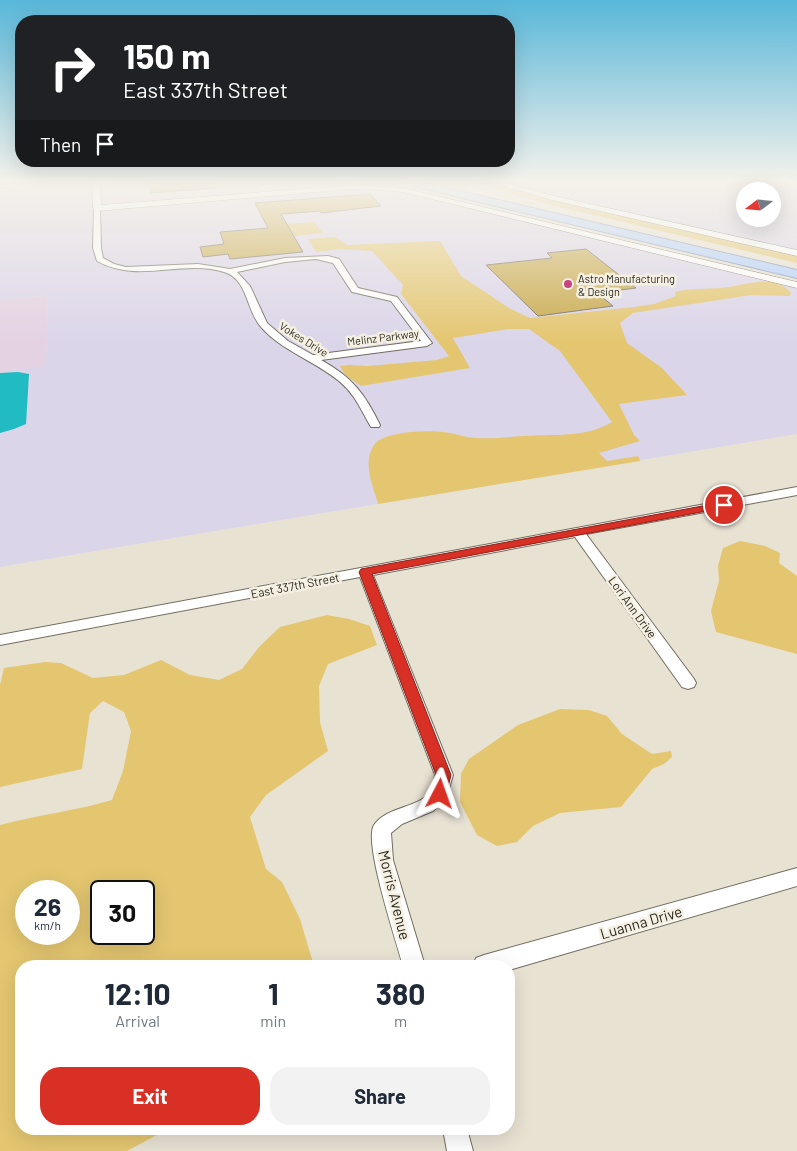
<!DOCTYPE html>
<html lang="en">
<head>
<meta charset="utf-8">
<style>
  :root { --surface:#fff; --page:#f2f2f3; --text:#1f2937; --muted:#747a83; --accent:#d93025 }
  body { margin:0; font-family:Barlow,sans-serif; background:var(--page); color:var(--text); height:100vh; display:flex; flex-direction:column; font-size:19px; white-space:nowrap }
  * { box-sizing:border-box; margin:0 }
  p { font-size:16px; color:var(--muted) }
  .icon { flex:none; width:28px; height:28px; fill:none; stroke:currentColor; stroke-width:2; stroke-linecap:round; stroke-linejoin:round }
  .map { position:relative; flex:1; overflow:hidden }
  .drawer { position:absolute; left:15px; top:960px; width:500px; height:175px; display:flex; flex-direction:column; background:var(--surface); border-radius:20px; box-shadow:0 5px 20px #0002 }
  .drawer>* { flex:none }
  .guide { position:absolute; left:15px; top:15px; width:500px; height:152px; border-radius:20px; box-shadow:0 5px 20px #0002; background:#202124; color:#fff; overflow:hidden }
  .needle { width:32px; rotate:254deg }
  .tools { position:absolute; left:736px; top:182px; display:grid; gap:10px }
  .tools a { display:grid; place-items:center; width:45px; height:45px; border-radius:50%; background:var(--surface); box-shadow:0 5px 20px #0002; font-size:25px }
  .speed { position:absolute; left:15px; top:880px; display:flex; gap:10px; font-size:25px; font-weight:700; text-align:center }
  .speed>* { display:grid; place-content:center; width:65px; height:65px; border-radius:50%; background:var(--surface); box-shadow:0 5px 20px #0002; line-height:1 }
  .speed small { font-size:12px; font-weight:400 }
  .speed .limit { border:2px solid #111; border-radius:8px; background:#fff; color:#111 }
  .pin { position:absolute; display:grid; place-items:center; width:42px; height:42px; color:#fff; margin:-21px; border:2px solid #fff; border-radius:50%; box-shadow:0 1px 5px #0007 }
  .me { position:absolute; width:55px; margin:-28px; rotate:4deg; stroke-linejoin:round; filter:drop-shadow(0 0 4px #0008) }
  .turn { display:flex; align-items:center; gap:18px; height:105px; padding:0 25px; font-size:22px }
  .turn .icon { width:65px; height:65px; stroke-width:2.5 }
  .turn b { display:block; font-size:35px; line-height:42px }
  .then { display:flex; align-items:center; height:48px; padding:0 25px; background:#0003; gap:10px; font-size:19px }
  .eta { display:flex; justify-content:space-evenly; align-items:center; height:85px; text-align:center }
  .eta b { font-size:30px; font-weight:700; line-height:35px }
  .cta { display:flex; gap:10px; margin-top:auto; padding:10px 25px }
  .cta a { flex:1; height:58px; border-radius:20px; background:var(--accent); color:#fff; font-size:20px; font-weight:700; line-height:58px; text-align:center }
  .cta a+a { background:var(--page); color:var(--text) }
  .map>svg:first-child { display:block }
  .commercial { fill:#e4d2e3 }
  .industrial { fill:#dbd5ea; fill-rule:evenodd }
  .green { fill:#e4c670; fill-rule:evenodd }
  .water { fill:#20bbc3 }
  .building { fill:#c9aa4c; stroke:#726e60 }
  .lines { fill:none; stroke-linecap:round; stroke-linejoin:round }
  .minor-casing { stroke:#726d60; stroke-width:2 }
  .tertiary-casing { stroke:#726d60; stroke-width:1 }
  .primary-casing { stroke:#8396b2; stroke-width:2 }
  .motorway-casing { stroke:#8396b2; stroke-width:2 }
  .minor { fill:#fff; fill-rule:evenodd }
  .tertiary { fill:#fff; fill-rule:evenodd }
  .primary { fill:#d1e3fe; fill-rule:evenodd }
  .motorway { fill:#b2d0fe; fill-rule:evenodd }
  .route { fill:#d93025; stroke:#8d1f18 }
  .poi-dot { fill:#c84384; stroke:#f5f0e1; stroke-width:2 }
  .labels { text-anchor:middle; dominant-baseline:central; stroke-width:5; stroke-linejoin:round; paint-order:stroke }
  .far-poi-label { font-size:11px; fill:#2b2924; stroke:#f5f0e1; text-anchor:start }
  .far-street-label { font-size:11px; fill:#2b2924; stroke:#f5f0e1 }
  .street-label { font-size:12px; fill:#2b2924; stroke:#f5f0e1 }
  .near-street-label { font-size:15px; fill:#2b2924; stroke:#f5f0e1 }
</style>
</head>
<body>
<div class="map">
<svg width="797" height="1151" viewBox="0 0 797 1151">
  <rect width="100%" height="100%" fill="#e8e2d3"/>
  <g class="commercial">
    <path d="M109,181h233l-19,7 -212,16z"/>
    <path d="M48,295l-2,72 -46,5v-72z"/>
  </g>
  <g class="industrial">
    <path d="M21,181h88l2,23 212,-16 19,-7 55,6 21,3 379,93v151l-797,133v-195l46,-6 2,-71 -48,5v-118z"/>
    <path d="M499,181h298v71l-279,-64zM745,191h27v28h-27z"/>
  </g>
  <g class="green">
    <path d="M467,181h22l54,17 254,57v8l-246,-58z"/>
    <path d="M314,222l9,11 -28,3 -8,-12z"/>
    <path d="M335,237l12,8 93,-4 21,35 48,32 21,10 104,-11 20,-3 22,-8 -1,-4c15,-4 31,-3 47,-4 22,-2 52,-16 69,5l-2,3 -38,-1 -118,18 -13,10 7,20 35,25 25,27 -68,9 15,31 6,6 -41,12 8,8 31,-5 2,5 -262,43c-5,-18 -16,-41 -4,-59 9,-14 54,-15 69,-13 11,1 23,6 34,6 15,1 31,-1 46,-2 28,-2 64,2 89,-14l-52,-71 -31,-22h-21l-55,9 17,30 -109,18 -16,-11 -5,-9 9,-1 18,1 70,-6 12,-4 -48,-62 2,-9 -31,-34 -32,-2 -24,3 -8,-13z"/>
    <path d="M740,541l25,5 15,7 -1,10 18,13v78l-81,-22 -5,-21 8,-30 -1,-15 5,-18z"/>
    <path d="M327,615l22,4 21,7 7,19 -49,19 -9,22 1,36 8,29 -62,44 -16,22 16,52 16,13 18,37 14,47h-293v163h147l-41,22h-127v-326c37,-10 75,-14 112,-25l11,-29 8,-40 -7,-19 -21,-11 -13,12 -8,56 -82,18v-102l4,-17 41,-6 16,1 32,15 31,-3 37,-15 29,15 29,5 23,-11 17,-22 21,-20zM26,891h43v43h-43zM101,891h43v43h-43z"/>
    <path d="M560,709l29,1 18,6 15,18 30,20 19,-3 1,6 -8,7 -12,5 -31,38 -61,6 -27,13 -16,16 -20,4 -20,-11 -17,-33 1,-28 8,-15 49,-34z"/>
  </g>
  <path class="water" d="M18,372l11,2 -3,50 -12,5 -14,4v-60z"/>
  <g class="building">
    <path d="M148,181h67v7l-64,5z"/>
    <path d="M370,194l11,12 -60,7 -1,-2 -39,3 22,38 -73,7 -2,-5 -25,3 -3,-10 24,-3 -4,-12 48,-4 -13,-25z"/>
    <path d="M586,249l50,39 -39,5 16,13 -75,10 -52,-51 66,-7 -5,-5z"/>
  </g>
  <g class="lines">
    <g class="minor-casing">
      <g id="minor">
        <path d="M97,206l3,2 1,40 2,10 11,6 12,3 72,-3 32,5 55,-11 43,-2 11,3 19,29 39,9 35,46 -5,3 -106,14c31,17 44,34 59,65l-1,2h-8c-10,-17 -16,-33 -32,-46 -24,-20 -57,-30 -78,-54 -15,-17 -13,-48 -37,-55 -42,-13 -86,12 -127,-11l-4,-13 1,-40zM316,259l17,4 19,29 39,9 30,40 -108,14 -25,-14 -21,-18 -17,-37 -13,-14 48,-10z"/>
        <path d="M797,487v8l-211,39 108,145 2,4 -2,4 -6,2 -6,-2 -107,-150 -202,38 80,200 -7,24 -13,12 -31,13 -11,9 2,27 32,106h-22c-6,-23 -40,-124 -29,-141 13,-19 47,-17 58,-35 2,-4 2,-11 3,-15l-75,-198 -360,68v-10z"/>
        <path d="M797,868v18l-288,84v-4h-36l3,-8 8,-3z"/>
        <path d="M443,1129h24l6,22h-26z"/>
      </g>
    </g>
    <g class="tertiary-casing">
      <g id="tertiary">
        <path d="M92,181h8l1,24 238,-19 24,-1 40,3 394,94v6l-394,-96 -40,-3 -24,1 -242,21 -4,-3z"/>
        <path d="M488,181h11l55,15 243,54v6l-245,-56z"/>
      </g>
    </g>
    <g class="primary-casing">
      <path id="primary" d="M0,181h14l-5,3h-9z"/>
    </g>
    <g class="motorway-casing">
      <path id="motorway" d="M399,181h18l380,89v8l-393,-94z"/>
    </g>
    <use href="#minor" class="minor"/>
    <use href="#tertiary" class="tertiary"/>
    <use href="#primary" class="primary"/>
    <use href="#motorway" class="motorway"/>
  </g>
  <linearGradient id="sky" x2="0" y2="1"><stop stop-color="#58b7d9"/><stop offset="0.53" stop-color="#f5f2eb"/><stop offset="1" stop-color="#f5f2eb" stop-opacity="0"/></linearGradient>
  <rect width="797" height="342" fill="url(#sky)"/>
  <path class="route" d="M724,502l4,1v4l-356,67 79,201 -6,23 -5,2 -6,-2 -2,-4 4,-19 -77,-203 2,-3z"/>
  <circle class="poi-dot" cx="568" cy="284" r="5"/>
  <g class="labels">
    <g class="far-poi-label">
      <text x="578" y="278">Astro Manufacturing<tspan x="578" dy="13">&amp; Design</tspan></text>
    </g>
    <g class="far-street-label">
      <text transform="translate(383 337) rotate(-7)">Melinz Parkway</text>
      <text transform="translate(304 339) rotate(32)">Vokes Drive</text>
    </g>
    <g class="street-label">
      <text transform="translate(295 585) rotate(-11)">East 337th Street</text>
      <text transform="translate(633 607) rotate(54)">Lori Ann Drive</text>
    </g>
    <g class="near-street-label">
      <text transform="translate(395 895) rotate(76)">Morris Avenue</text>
      <text transform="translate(641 922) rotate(-16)">Luanna Drive</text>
    </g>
  </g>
</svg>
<div class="tools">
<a><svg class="needle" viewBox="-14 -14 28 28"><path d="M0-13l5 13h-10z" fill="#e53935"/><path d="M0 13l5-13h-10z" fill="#747a83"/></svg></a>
</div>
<div class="speed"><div>26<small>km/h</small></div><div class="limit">30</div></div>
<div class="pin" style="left:724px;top:505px;background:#d93025"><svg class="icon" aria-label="arrive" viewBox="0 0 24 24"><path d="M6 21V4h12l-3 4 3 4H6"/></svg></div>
<svg class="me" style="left:440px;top:794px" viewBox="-20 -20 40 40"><path d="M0-17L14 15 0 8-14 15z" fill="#d93025" stroke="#fff" stroke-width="4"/></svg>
<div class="guide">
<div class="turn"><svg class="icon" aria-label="right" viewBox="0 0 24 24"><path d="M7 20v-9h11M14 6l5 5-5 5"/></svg><div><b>150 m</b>East 337th Street</div></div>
<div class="then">Then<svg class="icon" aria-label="arrive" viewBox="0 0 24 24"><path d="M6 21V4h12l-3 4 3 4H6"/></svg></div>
</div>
<section class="drawer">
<div class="eta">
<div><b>12:10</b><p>Arrival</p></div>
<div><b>1</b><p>min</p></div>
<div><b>380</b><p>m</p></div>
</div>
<div class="cta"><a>Exit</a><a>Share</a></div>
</section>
</div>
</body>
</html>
